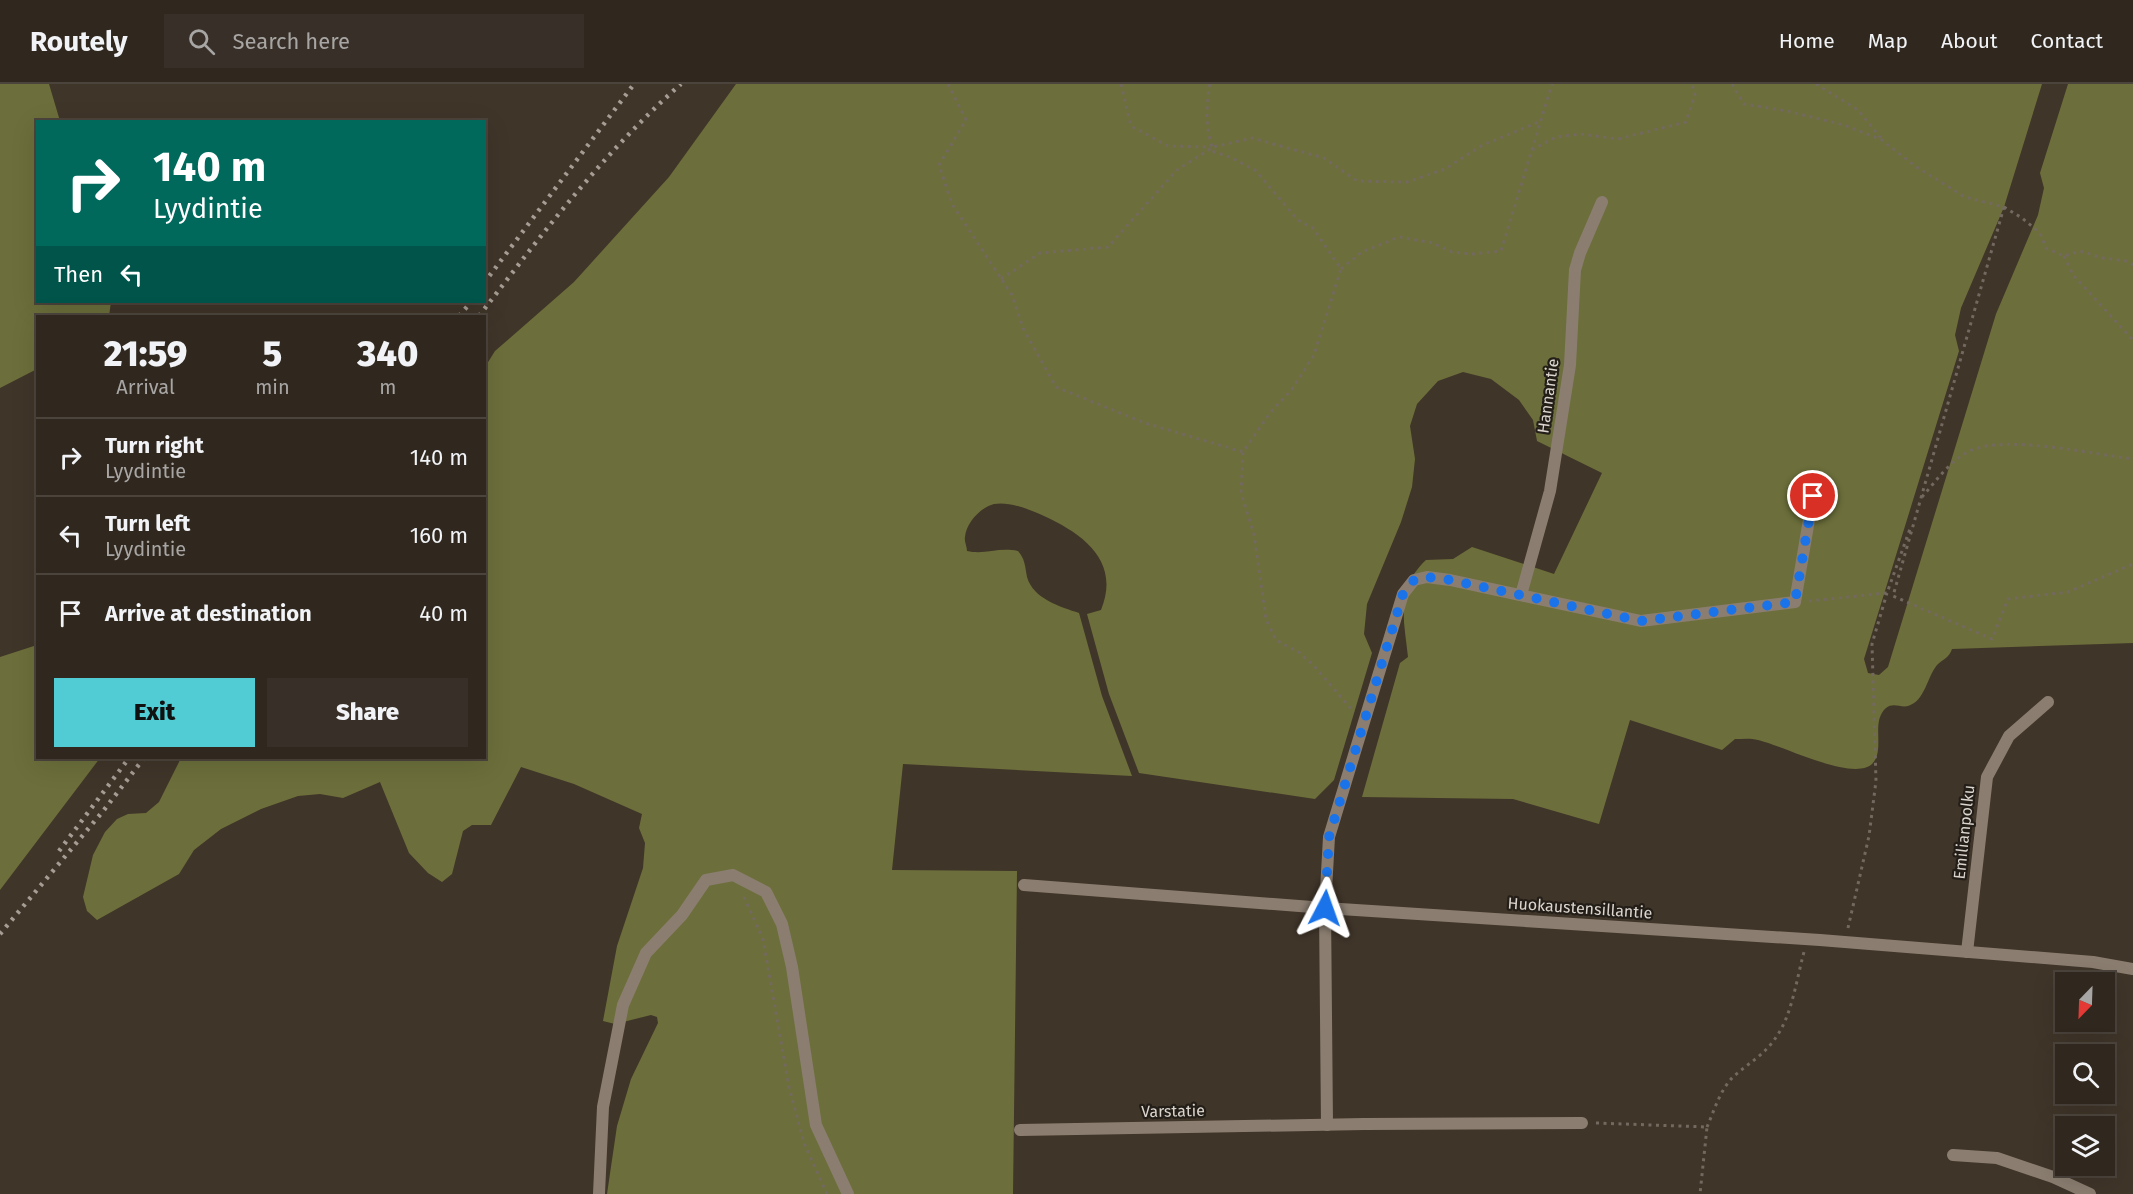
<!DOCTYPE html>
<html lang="en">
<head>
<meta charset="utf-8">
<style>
  :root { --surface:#30281f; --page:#383028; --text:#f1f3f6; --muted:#a8a6a4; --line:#4b443d; --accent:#51ccd4 }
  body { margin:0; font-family:"Fira Sans",sans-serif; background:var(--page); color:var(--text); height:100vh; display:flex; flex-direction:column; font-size:22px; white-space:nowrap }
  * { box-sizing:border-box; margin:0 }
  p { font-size:20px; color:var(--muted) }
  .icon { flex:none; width:33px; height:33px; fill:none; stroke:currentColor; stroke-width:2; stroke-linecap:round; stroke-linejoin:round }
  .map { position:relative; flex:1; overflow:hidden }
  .details { position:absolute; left:36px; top:231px; width:450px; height:444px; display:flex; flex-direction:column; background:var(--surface); border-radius:0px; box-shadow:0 6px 24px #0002,0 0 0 2px var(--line) }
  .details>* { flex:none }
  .banner { position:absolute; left:36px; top:36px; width:450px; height:183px; border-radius:0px; box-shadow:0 6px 24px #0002,0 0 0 2px var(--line); background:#00695c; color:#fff; overflow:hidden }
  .needle { width:39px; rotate:203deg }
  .buttons { position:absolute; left:2055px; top:888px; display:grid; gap:12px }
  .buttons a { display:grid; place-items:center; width:60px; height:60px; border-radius:0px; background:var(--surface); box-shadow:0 6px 24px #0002,0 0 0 2px var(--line); font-size:30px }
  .pin { position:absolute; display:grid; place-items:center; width:51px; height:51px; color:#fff; margin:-26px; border:3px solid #fff; border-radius:50%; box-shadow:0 2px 6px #0007 }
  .me { position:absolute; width:66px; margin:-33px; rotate:4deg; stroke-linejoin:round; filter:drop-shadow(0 0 4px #0008) }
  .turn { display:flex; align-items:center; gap:21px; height:126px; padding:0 18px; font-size:27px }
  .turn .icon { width:78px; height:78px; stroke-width:2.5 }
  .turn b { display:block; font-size:42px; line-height:51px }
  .then { display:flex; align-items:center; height:57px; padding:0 18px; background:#0003; gap:12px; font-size:22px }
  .eta { display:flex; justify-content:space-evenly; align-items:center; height:102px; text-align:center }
  .eta b { font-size:36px; font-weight:800; line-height:42px }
  .cta { display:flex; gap:12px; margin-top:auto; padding:12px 18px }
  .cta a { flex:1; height:69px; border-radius:0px; background:var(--accent); color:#111; font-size:24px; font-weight:800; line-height:69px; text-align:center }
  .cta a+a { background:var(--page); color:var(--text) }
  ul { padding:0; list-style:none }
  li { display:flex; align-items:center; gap:18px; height:78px; padding:0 18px; border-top:2px solid var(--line) }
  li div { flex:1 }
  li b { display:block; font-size:22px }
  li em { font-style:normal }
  header { display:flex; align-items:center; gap:36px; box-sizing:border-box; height:84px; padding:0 30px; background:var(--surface); border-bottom:2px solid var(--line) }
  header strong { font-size:28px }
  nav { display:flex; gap:33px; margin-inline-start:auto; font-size:21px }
  .search { width:420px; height:54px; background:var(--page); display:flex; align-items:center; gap:15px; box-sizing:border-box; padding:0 21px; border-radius:0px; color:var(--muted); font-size:22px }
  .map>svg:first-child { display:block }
  .forest { fill:#6c6f3b }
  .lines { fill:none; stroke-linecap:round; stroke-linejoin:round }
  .path { stroke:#73695f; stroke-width:3; stroke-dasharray:3 4.5; stroke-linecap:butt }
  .minor { stroke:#8b7e71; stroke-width:12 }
  .rail { stroke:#a69d95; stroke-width:4.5; stroke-dasharray:3 6; stroke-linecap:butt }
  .route { stroke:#1a73e8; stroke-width:10; stroke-dasharray:0 18 }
  .labels { text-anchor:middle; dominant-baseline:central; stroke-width:4.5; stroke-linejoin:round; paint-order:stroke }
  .street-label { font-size:16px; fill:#dcd5ce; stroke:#231e18 }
</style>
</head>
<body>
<header>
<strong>Routely</strong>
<div class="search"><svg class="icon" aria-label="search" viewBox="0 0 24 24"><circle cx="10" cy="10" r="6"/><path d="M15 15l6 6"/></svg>Search here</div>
<nav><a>Home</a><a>Map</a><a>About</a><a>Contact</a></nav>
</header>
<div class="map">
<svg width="2133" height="1110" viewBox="0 0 2133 1110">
  <rect width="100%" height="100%" fill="#403529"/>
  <g class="forest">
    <path d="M0,0h49l11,37 -22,1v180h73l-2,14h-71l-1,53 -37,19z"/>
    <path d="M736,0h1306l-38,123 -43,101 -6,27 4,16 -95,308 4,14 11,2 9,-8 108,-353 42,-99 6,-27 -4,-15 28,-89h65v559l-181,6c-3,9 -9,10 -15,16 -10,12 -12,36 -29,41 -7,2 -15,-4 -22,2 -16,14 0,42 -14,56 -19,18 -91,-19 -114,-24 -7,-2 -16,-1 -23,-1l-13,11 -92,-30 -31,104 -86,-25 -151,-2 38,-134 8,-6c-4,-37 -13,-68 18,-97l27,-1 19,-12 82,27 48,-101 -65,-32 -4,-21 -14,-20 -28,-21 -28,-7 -25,9 -21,23 -7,22 5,33 -3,28 -11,35 -34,82 -3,30 8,19 -38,127 -19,19 -176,-26 -30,-79 -22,-80 14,-4c20,-49 -18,-76 -57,-94 -13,-6 -35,-15 -50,-12 -13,3 -28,19 -29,33 -1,4 2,10 2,14 18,4 31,-4 51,0 7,8 7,15 9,26 6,22 34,30 52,36l23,83 30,80 -229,-12 -11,106 125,1 -4,323h-406l10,-68 14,-47 27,-56 -1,-6 -6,-2 -36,9 -12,-3 14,-75 26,-78 2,-25 -6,-15 3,-14 -68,-30 -53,-17 -30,58h-19l-9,6 -11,43 -10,8 -14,-9 -19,-20 -29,-71 -37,16 -23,-4 -22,2 -37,13 -40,20 -27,21 -15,24 -82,46 -10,-9 -4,-14 10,-42 12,-23 12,-13 11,-5 18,-1 13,-11 22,-44h303l1,-391 10,-16 79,-69 95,-105z"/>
    <path d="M37,561l1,113h62l-100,132v-233z"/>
  </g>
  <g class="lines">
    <g class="path">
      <path d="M948,0l18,36 -27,45 13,39 60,91 11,33 33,59 89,36 98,29"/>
      <path d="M1121,0l10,42 37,20 43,1"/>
      <path d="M1210,0c-4,25 -5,44 4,68l16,5 25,13 43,50 15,8 28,41 -27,86 -22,34 -22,24 -27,39 -2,41 13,41 12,85 10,21 24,13 14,13 40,46"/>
      <path d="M1732,0l12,20 43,7 57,14 38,15 33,26 50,31 39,10 -111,389 99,43 16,-40 60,-7 65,-28"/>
      <path d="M1816,0l42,26 23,28"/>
      <path d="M1532,66l24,-13 24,-3 38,5 68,-17 9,-27 -3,-11"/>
      <path d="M2004,123l18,11 18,15 6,15 18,8 16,-5 23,7 23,3 7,4"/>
      <path d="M2064,172l9,19 60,65"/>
      <path d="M1341,185l21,-17 37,-15 34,6 19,9 20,2 29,-3 51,-167"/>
      <path d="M1001,195l39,-26 68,-6 69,-77 36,-23 39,-9 72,20 33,23 50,1 38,-13 36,-23 60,-25"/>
      <path d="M1922,413c14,-16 30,-39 50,-47 35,-15 121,4 161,9"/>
      <path d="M1809,517l78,-8 24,-67"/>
      <path d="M744,813l19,42 26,148 15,56 23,51"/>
      <path d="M1848,844l21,-92 7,-55 -4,-137 15,-51"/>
      <path d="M1596,1039l111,4 -7,67"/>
      <path d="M1707,1043c7,-16 13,-37 26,-50 14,-13 30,-21 41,-37 18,-23 22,-59 30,-88"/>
    </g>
    <g class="minor">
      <path d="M1521,511l29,-104 20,-126 5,-95 5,-17 22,-51"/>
      <path d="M1024,801l301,23 495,32 273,22 40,7"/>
      <path d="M1967,868l20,-175 22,-41 39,-34"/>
      <path d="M1327,1041l-2,-217 4,-71 74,-243 11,-14 13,-3 23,3 191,41 154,-19 18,-106 -12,-15"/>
      <path d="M1020,1046l344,-6 218,-1"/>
      <path d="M1953,1071l44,3 56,19 37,17"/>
      <path d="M599,1110l4,-87 20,-102 23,-52 36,-38 24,-35 27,-5 33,17 16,32 10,43 24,158 32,69"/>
    </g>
    <g class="rail">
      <path d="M484,199l150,-199"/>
      <path d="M459,232l12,-14"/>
      <path d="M479,232c63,-82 124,-163 202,-232"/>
      <path d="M59,767l70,-93"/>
      <path d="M0,850l104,-124 40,-52"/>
    </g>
  </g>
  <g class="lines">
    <path class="route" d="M1325,824l4,-71 74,-243 11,-14 13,-3 23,3 191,41 154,-19 18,-106"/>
  </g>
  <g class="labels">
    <g class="street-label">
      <text transform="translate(1548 312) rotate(-82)">Hannantie</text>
      <text transform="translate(1964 748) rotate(-84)">Emilianpolku</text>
      <text transform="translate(1580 824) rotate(4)">Huokaustensillantie</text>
      <text transform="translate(1173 1027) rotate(-1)">Varstatie</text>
    </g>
  </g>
</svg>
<div class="buttons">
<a><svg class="needle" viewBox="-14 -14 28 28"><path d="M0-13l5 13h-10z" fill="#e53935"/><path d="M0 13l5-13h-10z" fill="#a8a6a4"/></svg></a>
<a><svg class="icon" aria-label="search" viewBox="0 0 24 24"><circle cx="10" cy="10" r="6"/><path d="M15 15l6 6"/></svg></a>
<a><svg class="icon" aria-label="layers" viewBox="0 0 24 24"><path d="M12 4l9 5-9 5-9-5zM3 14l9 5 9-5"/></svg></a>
</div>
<div class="pin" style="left:1813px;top:412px;background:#d93025"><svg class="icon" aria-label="arrive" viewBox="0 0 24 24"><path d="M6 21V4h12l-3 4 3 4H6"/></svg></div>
<svg class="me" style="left:1325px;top:824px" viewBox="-20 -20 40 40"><path d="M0-17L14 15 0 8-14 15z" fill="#1a73e8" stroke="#fff" stroke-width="4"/></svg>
<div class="banner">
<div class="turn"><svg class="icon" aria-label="right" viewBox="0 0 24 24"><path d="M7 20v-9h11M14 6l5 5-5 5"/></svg><div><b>140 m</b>Lyydintie</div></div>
<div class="then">Then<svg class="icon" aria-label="left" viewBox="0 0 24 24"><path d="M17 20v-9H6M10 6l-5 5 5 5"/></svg></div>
</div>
<section class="details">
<div class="eta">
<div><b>21:59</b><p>Arrival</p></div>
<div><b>5</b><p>min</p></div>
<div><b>340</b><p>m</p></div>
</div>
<ul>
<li><svg class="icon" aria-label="right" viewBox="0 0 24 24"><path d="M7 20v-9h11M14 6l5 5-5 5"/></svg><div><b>Turn right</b><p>Lyydintie</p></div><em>140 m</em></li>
<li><svg class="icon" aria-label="left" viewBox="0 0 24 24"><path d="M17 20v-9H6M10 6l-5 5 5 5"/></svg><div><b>Turn left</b><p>Lyydintie</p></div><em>160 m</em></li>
<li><svg class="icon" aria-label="arrive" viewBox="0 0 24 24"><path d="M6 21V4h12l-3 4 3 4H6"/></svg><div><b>Arrive at destination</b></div><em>40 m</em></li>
</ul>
<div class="cta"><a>Exit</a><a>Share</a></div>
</section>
</div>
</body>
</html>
